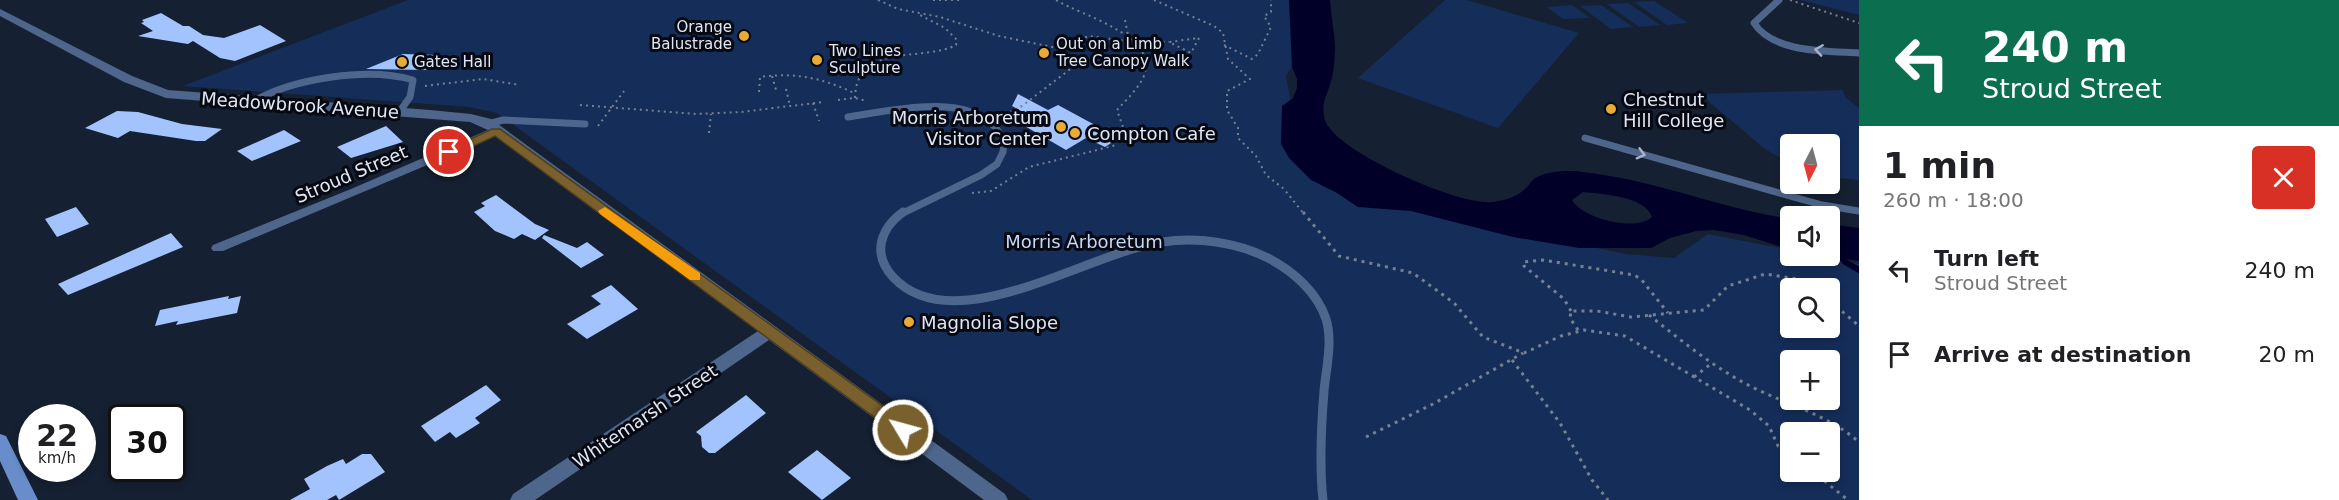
<!DOCTYPE html>
<html lang="en">
<head>
<meta charset="utf-8">
<style>
  :root { --surface:#fff; --page:#f6f6f6; --text:#202124; --muted:#757577 }
  body { margin:0; font-family:"DejaVu Sans",sans-serif; background:var(--page); color:var(--text); height:100vh; display:flex; flex-direction:column; font-size:22px; white-space:nowrap }
  * { box-sizing:border-box; margin:0 }
  p { font-size:20px; color:var(--muted) }
  .icon { flex:none; width:33px; height:33px; fill:none; stroke:currentColor; stroke-width:2; stroke-linecap:round; stroke-linejoin:round }
  .map { position:relative; flex:1; overflow:hidden }
  .sheet { display:flex; flex-direction:column; background:var(--surface); width:480px }
  .sheet>* { flex:none }
  .guide { background:#0b6e4f; color:#fff; overflow:hidden }
  .needle { width:39px; rotate:186deg }
  .tools { position:absolute; left:1780px; top:134px; display:grid; gap:12px }
  .tools a { display:grid; place-items:center; width:60px; height:60px; border-radius:6px; background:var(--surface); box-shadow:0 3px 9px #0003; font-size:30px }
  .speed { position:absolute; left:18px; top:404px; display:flex; gap:12px; font-size:30px; font-weight:700; text-align:center }
  .speed>* { display:grid; place-content:center; width:78px; height:78px; border-radius:50%; background:var(--surface); box-shadow:0 3px 9px #0003; line-height:1 }
  .speed small { font-size:15px; font-weight:400 }
  .speed .limit { border:3px solid #111; border-radius:9px; background:#fff; color:#111 }
  .pin { position:absolute; display:grid; place-items:center; width:51px; height:51px; color:#fff; margin:-26px; border:3px solid #fff; border-radius:50%; box-shadow:0 2px 6px #0007 }
  .me { position:absolute; width:66px; margin:-33px; rotate:307deg; stroke-linejoin:round; filter:drop-shadow(0 0 4px #0008) }
  .turn { display:flex; align-items:center; gap:21px; height:126px; padding:0 24px; font-size:27px }
  .turn .icon { width:78px; height:78px; stroke-width:2.5 }
  .turn b { display:block; font-size:42px; line-height:51px }
  .round { display:grid; place-items:center; flex:none; width:63px; height:63px; border-radius:6px; background:var(--page) }
  .overview { display:flex; align-items:center; justify-content:space-between; height:102px; padding:0 24px }
  h1 { font-size:36px; font-weight:600; line-height:45px }
  ul { padding:0; list-style:none }
  li { display:flex; align-items:center; gap:18px; height:84px; padding:0 24px }
  li div { flex:1 }
  li b { display:block; font-size:22px }
  li em { font-style:normal }
  main { display:flex; flex:1; min-height:0 }
  .map>svg:first-child { display:block }
  .green { fill:#152d59; fill-rule:evenodd }
  .water { fill:#000029; fill-rule:evenodd }
  .lines { fill:none; stroke-linecap:round; stroke-linejoin:round }
  .stream { stroke:#000029; stroke-width:6 }
  .building { fill:#a2c3fd }
  .path-far1 { stroke:#77808f; stroke-width:2; stroke-dasharray:2 4; stroke-linecap:butt }
  .path { stroke:#77808f; stroke-width:3; stroke-dasharray:3 5; stroke-linecap:butt }
  .lane-far1 { stroke:#4f668c; stroke-width:7 }
  .lane { stroke:#4f668c; stroke-width:9 }
  .street { fill:#4f668c; fill-rule:evenodd }
  .secondary { fill:#698dcb; fill-rule:evenodd }
  .path-bridge { stroke:#77808f; stroke-width:2; stroke-dasharray:2 4; stroke-linecap:butt }
  .oneway { stroke:#a6b3ca }
  .route { fill:#79602c; stroke:#4f3e1d; stroke-width:1.5 }
  .slow { fill:#f59e0b }
  .poi-dot { fill:#e6ac36; stroke:#060911; stroke-width:2 }
  .labels { text-anchor:middle; dominant-baseline:central; stroke-width:6; stroke-linejoin:round; paint-order:stroke }
  .far-poi-label { font-size:15px; fill:#e0e7f4; stroke:#060911; text-anchor:start }
  .poi-label { font-size:18px; fill:#e0e7f4; stroke:#060911; text-anchor:start }
  .street-label { font-size:18px; fill:#e0e7f4; stroke:#060911 }
  .park-label { font-size:18px; fill:#c5d7f7; stroke:#060911 }
</style>
</head>
<body>
<main>
<div class="map">
<svg width="1859" height="500" viewBox="0 0 1859 500">
  <rect width="100%" height="100%" fill="#152032"/>
  <g class="green">
    <path d="M408,0h894l11,31 -27,45 9,48 223,108 108,22 48,4 34,-24 83,16v5h23l45,9v236h-827l-535,-387 -28,-6 -286,-21zM1791,288h39v39h-39zM1791,360h39v39h-39zM1791,432h39v39h-39z"/>
    <path d="M1445,0h22l112,33 -81,95 -140,-50z"/>
    <path d="M1800,0h59v15z"/>
    <path d="M1654,1l34,22 -21,2 -33,-23z"/>
    <path d="M1628,3l32,22 -21,2 -32,-23z"/>
    <path d="M1572,5l18,13 -27,1 -16,-12z"/>
    <path d="M1601,5l32,22 -22,2 -31,-23z"/>
    <path d="M1843,90l2,7 14,11v72l-29,-3v-33h-39v20l-26,-15 -65,-55z"/>
  </g>
  <g class="water">
    <path d="M1289,0h41c1,15 4,30 5,45 0,10 -1,27 -4,36 -4,16 -11,22 -6,39 9,31 134,86 167,82 11,-1 25,-5 33,-13 4,-3 5,-7 9,-10 11,-8 35,-9 48,-7 71,7 139,37 209,47v31l-47,-15 -30,-5 -18,1 -26,7 -19,10h-72l-66,-11 -102,-26 -53,-4 -21,-14 -26,-13 -22,-22 -8,-14 1,-38 11,-8 4,-10v-9l-5,-12zM1583,192c19,2 62,4 69,25 -16,15 -69,2 -80,-17z"/>
    <path d="M1830,224l29,4v33l-40,-6h11z"/>
  </g>
  <g class="lines">
    <path class="stream" d="M1830,243l15,19 14,8"/>
  </g>
  <g class="building">
    <path d="M161,13l22,13h6l14,9 21,3 36,-13 26,16 -51,20 -15,-3 -27,-17 -5,3 -50,-8 15,-5 -12,-8 3,-1 -2,-2z"/>
    <path d="M403,54l36,1 -13,15 -60,-1z"/>
    <path d="M1018,94l30,16 10,-5 61,33 -14,9 -19,-9 -20,12 -43,-25 11,-7 -22,-12z"/>
    <path d="M117,111l21,1 44,12 40,5 -17,12h-9l-66,-10 -12,7 -33,-10z"/>
    <path d="M386,126l17,16 -52,16 -14,-11z"/>
    <path d="M284,130l17,11 -49,20 -15,-10z"/>
    <path d="M496,195l39,29 14,6 -14,10 -13,-6 -8,5 -19,-8 -21,-19 11,-6 -4,-3z"/>
    <path d="M76,207l13,17 -32,13 -12,-18z"/>
    <path d="M171,233l12,14 -115,48 -10,-11z"/>
    <path d="M544,235l33,13 10,-6 17,13 -23,13 -39,-30z"/>
    <path d="M611,285l27,24 -51,30 -20,-15 34,-20 -10,-8z"/>
    <path d="M229,296l-1,3 13,-3 -4,17 -61,12 2,-4 -23,5 5,-16z"/>
    <path d="M486,385l15,15 -26,18 5,5 -24,15 -6,-6 -15,10 -14,-16z"/>
    <path d="M746,395l20,18 -51,40h-6l-7,-6 -1,-11 -5,-4z"/>
    <path d="M817,450l34,28 -29,22 -34,-28z"/>
    <path d="M362,454h9l14,18 -46,28 -3,-5 -9,5h-37l20,-11 -6,-10 23,-13 16,-7 3,5z"/>
  </g>
  <g class="lines">
    <g class="path-far1">
      <path d="M878,0l20,9 42,8 59,19 58,12 13,9 3,10 -51,39 -20,10"/>
      <path d="M933,0h29"/>
      <path d="M1154,0l60,26 9,7 5,26 22,20 -23,12v19l11,18v10l18,18 10,19 18,14 20,25"/>
      <path d="M1790,0l69,23"/>
      <path d="M1199,38l-8,15 -22,-11z"/>
      <path d="M1224,45l28,14 6,-5 13,-27 -7,-11 7,-4v-12"/>
      <path d="M1057,48l32,-12 44,6"/>
      <path d="M772,76l4,14"/>
      <path d="M425,86l58,-7 37,6"/>
      <path d="M786,89l4,17"/>
      <path d="M759,92l1,-15c35,-5 62,1 94,16"/>
      <path d="M855,98c1,-56 69,-36 101,-53l1,-5 -12,-12 -27,-14"/>
      <path d="M838,100l17,-2 12,3"/>
      <path d="M813,103l6,18"/>
      <path d="M580,105l116,9 45,-2 82,-10"/>
      <path d="M598,126l26,-35"/>
      <path d="M709,133l2,-19"/>
      <path d="M972,193l19,-2 38,-24 84,-21 8,-7 3,-9 -7,-20c9,-10 20,-20 26,-32 19,-42 -61,-62 -87,-78"/>
    </g>
    <g class="path">
      <path d="M1303,212l36,44 74,17 41,30 29,34 41,16 37,-17 23,-6 41,6 125,74 19,16 9,20 13,11"/>
      <path d="M1830,301l29,25"/>
      <path d="M1571,311l-7,-12 -40,-33 -1,-4 20,-2 91,15 7,4 27,34"/>
      <path d="M1649,315c34,27 68,55 107,74 36,17 73,27 103,53"/>
      <path d="M1578,330l-8,-12 1,-7h26l34,6 73,-7 24,-24 37,-12 33,5 16,9"/>
      <path d="M1512,360l48,63 32,57 16,20"/>
      <path d="M1694,377l18,-14"/>
      <path d="M1366,437l67,-33 90,-51"/>
      <path d="M1812,471l36,29"/>
    </g>
    <g class="lane-far1">
      <path d="M1779,0l-25,23c19,30 73,28 105,30"/>
      <path d="M254,101c41,-23 114,-34 159,-21l-3,17 -10,14"/>
      <path d="M848,117c41,-6 115,-25 147,10 7,8 10,14 8,25l-6,12 -16,11 -80,39"/>
      <path d="M488,124l15,-4 82,4"/>
      <path d="M1585,138l237,67 37,6"/>
    </g>
    <path class="lane" d="M903,212c-23,17 -31,42 -10,65 61,66 196,-25 269,-35 36,-5 74,0 106,16 25,13 49,34 58,61 7,22 0,50 -2,72 -3,37 -5,73 -1,109"/>
    <path class="street" d="M0,9l132,67 36,14 262,20 41,4 20,5 514,375 3,6h-24l-215,-160 -234,160h-25l3,-6 245,-163 -262,-195 -273,115h-10l-2,-3 2,-3 138,-56 137,-59 -18,-8 -304,-24 -42,-16 -124,-66z"/>
    <path class="secondary" d="M0,434l6,2 32,64h-20l-18,-39z"/>
    <path class="path-bridge" d="M1125,20l4,20 40,2"/>
  </g>
  <defs><path id="oneway-chevron" d="M-2-3.5L2.5 0L-2 3.5" fill="none" stroke-width="1.6" stroke-linecap="round" stroke-linejoin="round" transform="scale(1.5)"/></defs>
  <g class="oneway">
    <use href="#oneway-chevron" transform="translate(1819 50) rotate(-172)"/>
    <use href="#oneway-chevron" transform="translate(1641 154) rotate(15)"/>
  </g>
  <path class="route" d="M492,129h8l409,296 2,5 -2,4h-12l-402,-298 -41,19 -11,-3z"/>
  <path class="slow" d="M605,207l95,66v7h-10l-90,-66 -2,-3z"/>
  <g class="poi-dot">
    <circle cx="744" cy="36" r="6"/>
    <circle cx="1044" cy="53" r="6"/>
    <circle cx="817" cy="60" r="6"/>
    <circle cx="402" cy="62" r="6"/>
    <circle cx="1611" cy="109" r="6"/>
    <circle cx="1061" cy="127" r="6"/>
    <circle cx="1075" cy="133" r="6"/>
    <circle cx="909" cy="322" r="6"/>
  </g>
  <g class="labels">
    <g class="far-poi-label">
      <text x="732" y="27" text-anchor="end">Orange<tspan x="732" dy="17">Balustrade</tspan></text>
      <text x="1056" y="44">Out on a Limb<tspan x="1056" dy="17">Tree Canopy Walk</tspan></text>
      <text x="829" y="51">Two Lines<tspan x="829" dy="17">Sculpture</tspan></text>
      <text x="414" y="62">Gates Hall</text>
    </g>
    <g class="poi-label">
      <text x="1623" y="99">Chestnut<tspan x="1623" dy="21">Hill College</tspan></text>
      <text x="1049" y="117" text-anchor="end">Morris Arboretum<tspan x="1049" dy="21">Visitor Center</tspan></text>
      <text x="1087" y="133">Compton Cafe</text>
      <text x="921" y="322">Magnolia Slope</text>
    </g>
    <g class="street-label">
      <text transform="translate(300 105) rotate(4)">Meadowbrook Avenue</text>
      <text transform="translate(351 174) rotate(-23)">Stroud Street</text>
      <text transform="translate(645 416) rotate(-34)">Whitemarsh Street</text>
    </g>
    <g class="park-label">
      <text x="1084" y="241">Morris Arboretum</text>
    </g>
  </g>
</svg>
<div class="tools">
<a><svg class="needle" viewBox="-14 -14 28 28"><path d="M0-13l5 13h-10z" fill="#e53935"/><path d="M0 13l5-13h-10z" fill="#757577"/></svg></a>
<a><svg class="icon" aria-label="sound" viewBox="0 0 24 24"><path d="M4 9h4l5-4v14l-5-4H4zM17 9q2 3 0 6"/></svg></a>
<a><svg class="icon" aria-label="search" viewBox="0 0 24 24"><circle cx="10" cy="10" r="6"/><path d="M15 15l6 6"/></svg></a>
<a>+</a>
<a>−</a>
</div>
<div class="speed"><div>22<small>km/h</small></div><div class="limit">30</div></div>
<div class="pin" style="left:449px;top:152px;background:#d93025"><svg class="icon" aria-label="arrive" viewBox="0 0 24 24"><path d="M6 21V4h12l-3 4 3 4H6"/></svg></div>
<svg class="me" style="left:903px;top:430px" viewBox="-20 -20 40 40"><circle r="17" fill="#79602c" stroke="#fff" stroke-width="3"/><path d="M0-11L8 9 0 5-8 9z" fill="#fff"/></svg>
</div>
<section class="sheet">
<div class="guide">
<div class="turn"><svg class="icon" aria-label="left" viewBox="0 0 24 24"><path d="M17 20v-9H6M10 6l-5 5 5 5"/></svg><div><b>240 m</b>Stroud Street</div></div>
</div>
<div class="overview"><div><h1>1 min</h1><p>260 m · 18:00</p></div><a class="round" style="background:#d93025;color:#fff"><svg class="icon" aria-label="close" viewBox="0 0 24 24"><path d="M6 6l12 12M18 6L6 18"/></svg></a></div>
<ul>
<li><svg class="icon" aria-label="left" viewBox="0 0 24 24"><path d="M17 20v-9H6M10 6l-5 5 5 5"/></svg><div><b>Turn left</b><p>Stroud Street</p></div><em>240 m</em></li>
<li><svg class="icon" aria-label="arrive" viewBox="0 0 24 24"><path d="M6 21V4h12l-3 4 3 4H6"/></svg><div><b>Arrive at destination</b></div><em>20 m</em></li>
</ul>
</section>
</main>
</body>
</html>
